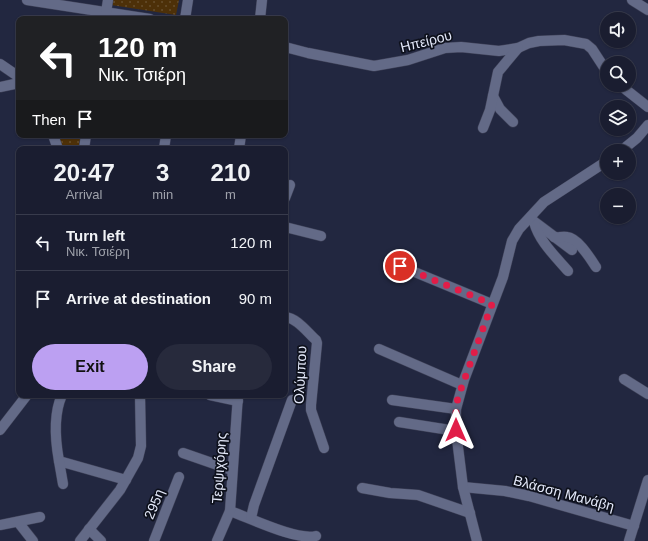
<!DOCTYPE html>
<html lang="en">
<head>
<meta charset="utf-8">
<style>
  :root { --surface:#1a1d30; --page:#272a3c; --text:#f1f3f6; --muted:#9fa2ab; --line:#383b4c; --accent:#bca0f2 }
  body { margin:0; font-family:Helvetica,sans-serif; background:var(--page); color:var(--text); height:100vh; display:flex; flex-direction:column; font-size:15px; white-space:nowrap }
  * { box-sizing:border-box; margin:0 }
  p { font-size:13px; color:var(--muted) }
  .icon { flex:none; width:22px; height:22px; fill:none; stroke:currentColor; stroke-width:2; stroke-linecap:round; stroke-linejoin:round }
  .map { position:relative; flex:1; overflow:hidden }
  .drawer { position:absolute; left:16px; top:146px; width:272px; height:252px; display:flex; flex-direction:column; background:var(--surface); border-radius:8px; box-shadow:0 1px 3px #0004,0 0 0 1px var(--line) }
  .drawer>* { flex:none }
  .top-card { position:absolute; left:16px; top:16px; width:272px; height:122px; border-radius:8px; box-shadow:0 1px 3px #0004,0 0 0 1px var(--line); background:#202124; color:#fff; overflow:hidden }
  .tools { position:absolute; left:600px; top:12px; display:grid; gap:8px }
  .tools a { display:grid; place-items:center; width:36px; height:36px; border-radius:50%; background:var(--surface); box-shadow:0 1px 3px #0004,0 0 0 1px var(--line); font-size:20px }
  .pin { position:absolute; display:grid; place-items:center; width:34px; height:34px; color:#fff; margin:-17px; border:2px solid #fff; border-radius:50%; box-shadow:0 1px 4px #0007 }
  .me { position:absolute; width:44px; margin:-22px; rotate:0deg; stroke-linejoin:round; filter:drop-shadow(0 0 3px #0008) }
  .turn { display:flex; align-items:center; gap:14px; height:84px; padding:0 16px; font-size:18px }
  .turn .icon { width:52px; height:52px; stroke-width:2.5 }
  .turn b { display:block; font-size:28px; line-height:34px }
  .then { display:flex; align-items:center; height:38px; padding:0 16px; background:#0003; gap:8px; font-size:15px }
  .eta { display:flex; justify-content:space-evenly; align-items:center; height:68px; text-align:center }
  .eta b { font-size:24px; font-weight:600; line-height:28px }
  .cta { display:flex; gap:8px; margin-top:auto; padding:8px 16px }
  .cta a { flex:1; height:46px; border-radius:24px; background:var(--accent); color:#111; font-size:16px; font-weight:600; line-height:46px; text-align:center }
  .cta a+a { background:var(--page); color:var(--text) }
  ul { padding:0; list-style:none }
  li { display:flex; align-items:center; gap:12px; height:56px; padding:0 16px; border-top:1px solid var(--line) }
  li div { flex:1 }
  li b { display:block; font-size:15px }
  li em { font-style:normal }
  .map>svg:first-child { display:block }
  .green { fill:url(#green-dots) }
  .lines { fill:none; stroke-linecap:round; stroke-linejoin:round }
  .minor-casing { stroke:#404359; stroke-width:11 }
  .minor { stroke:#636a87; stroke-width:10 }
  .route { stroke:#e11d48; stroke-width:7; stroke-dasharray:0 12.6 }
  .labels { text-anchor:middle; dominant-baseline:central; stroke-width:3.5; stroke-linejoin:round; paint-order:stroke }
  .street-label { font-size:14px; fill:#e3e8f9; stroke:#0e111c }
</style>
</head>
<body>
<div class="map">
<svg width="648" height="541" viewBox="0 0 648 541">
  <defs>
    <pattern id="green-dots" width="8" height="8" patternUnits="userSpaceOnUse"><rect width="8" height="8" fill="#4d3008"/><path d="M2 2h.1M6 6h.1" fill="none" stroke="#664e2d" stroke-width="1.8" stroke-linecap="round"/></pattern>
  </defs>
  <rect width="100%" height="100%" fill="#222740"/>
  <g class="green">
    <path d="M112,0h67l-3,15 -65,-10z"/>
    <path d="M58,135h23l-3,14h-15z"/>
  </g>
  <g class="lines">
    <g class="minor-casing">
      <g id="minor">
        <path d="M27,0l123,19"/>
        <path d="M632,0l16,10"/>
        <path d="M105,19l3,-19"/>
        <path d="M185,19l3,-19"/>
        <path d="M260,19l2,-19"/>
        <path d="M285,47l23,6 66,13 34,-6 37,-12 16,-1 38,4 19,-3 11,-5 10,-2 25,-1 22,4 6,5 15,23"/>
        <path d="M0,64l19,13"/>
        <path d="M620,85l28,22"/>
        <path d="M0,87l19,-4"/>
        <path d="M493,96l7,13 13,13"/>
        <path d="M483,128l7,-18 8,-38 20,-24"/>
        <path d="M53,135l5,14"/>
        <path d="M84,149l2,-14"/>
        <path d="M164,149l2,-14"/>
        <path d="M239,149l2,-14"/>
        <path d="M621,151l16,-13 11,-13"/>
        <path d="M285,198l5,-13"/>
        <path d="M532,220l40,30"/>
        <path d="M534,222c5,19 21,34 34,49"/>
        <path d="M285,227l36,9"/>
        <path d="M554,237c5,1 8,-1 13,0 11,1 23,21 29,30"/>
        <path d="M400,266l92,38"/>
        <path d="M285,317c12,1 22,15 31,23l1,3 -6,62v5l13,38"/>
        <path d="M379,349l83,36"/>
        <path d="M624,379l24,15"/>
        <path d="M62,395c-9,20 -7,44 -3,66l67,19"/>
        <path d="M210,395l28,6"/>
        <path d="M392,400l64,9"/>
        <path d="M399,422l57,9"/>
        <path d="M0,430l27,-35"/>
        <path d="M183,453l49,17"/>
        <path d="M59,461l4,23"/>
        <path d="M463,487l42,4 24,5 105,30"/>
        <path d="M362,488l28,5 28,2 52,18"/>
        <path d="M230,511c20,7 67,30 86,25"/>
        <path d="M251,518l3,-13 38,-105"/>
        <path d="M18,522l15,19"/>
        <path d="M0,525l40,-8"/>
        <path d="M89,529l12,12"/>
        <path d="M80,541l40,-51 18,-32 3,-12 -1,-51"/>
        <path d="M154,541l25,-64"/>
        <path d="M217,541l13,-30 8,-116"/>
        <path d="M477,541l-14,-54 -7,-56v-22l8,-29 39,-103 9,-36 7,-12 25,-27 63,-41"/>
        <path d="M629,541l19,-61"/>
      </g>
    </g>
    <use href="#minor" class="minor"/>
  </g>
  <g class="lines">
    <path class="route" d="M400,266l92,38 -34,93 -2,12v21"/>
  </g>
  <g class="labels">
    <g class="street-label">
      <text transform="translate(426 41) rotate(-14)">Ηπείρου</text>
      <text transform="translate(300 375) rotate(-87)">Ολύμπου</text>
      <text transform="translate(219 468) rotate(-86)">Τερψιχόρης</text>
      <text transform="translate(564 493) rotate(15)">Βλάσση Μανάβη</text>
      <text transform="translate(154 504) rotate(-68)">295η</text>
    </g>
  </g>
</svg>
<div class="tools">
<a><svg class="icon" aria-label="sound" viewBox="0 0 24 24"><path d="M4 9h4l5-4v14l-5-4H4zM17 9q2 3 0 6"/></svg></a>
<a><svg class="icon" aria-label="search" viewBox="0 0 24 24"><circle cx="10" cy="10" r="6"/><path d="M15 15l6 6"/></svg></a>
<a><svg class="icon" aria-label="layers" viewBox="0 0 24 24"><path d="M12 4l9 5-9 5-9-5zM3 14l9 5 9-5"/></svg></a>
<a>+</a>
<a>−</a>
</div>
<div class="pin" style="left:400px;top:266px;background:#d93025"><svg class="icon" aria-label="arrive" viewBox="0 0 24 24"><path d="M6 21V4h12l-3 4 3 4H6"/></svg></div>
<svg class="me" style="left:456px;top:430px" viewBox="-20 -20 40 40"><path d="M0-17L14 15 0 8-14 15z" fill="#e11d48" stroke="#fff" stroke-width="4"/></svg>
<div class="top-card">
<div class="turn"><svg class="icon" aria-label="left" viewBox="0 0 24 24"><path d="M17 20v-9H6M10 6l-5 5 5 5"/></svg><div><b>120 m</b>Νικ. Τσιέρη</div></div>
<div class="then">Then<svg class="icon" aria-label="arrive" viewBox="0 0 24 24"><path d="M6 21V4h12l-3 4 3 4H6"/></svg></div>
</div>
<section class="drawer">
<div class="eta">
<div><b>20:47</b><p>Arrival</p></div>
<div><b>3</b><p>min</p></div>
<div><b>210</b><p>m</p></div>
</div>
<ul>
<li><svg class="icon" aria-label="left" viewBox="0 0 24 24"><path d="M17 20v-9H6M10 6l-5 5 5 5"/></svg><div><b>Turn left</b><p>Νικ. Τσιέρη</p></div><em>120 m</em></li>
<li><svg class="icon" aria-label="arrive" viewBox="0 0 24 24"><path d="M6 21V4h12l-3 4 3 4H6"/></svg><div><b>Arrive at destination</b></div><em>90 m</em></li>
</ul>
<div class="cta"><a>Exit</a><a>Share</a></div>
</section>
</div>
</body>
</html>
